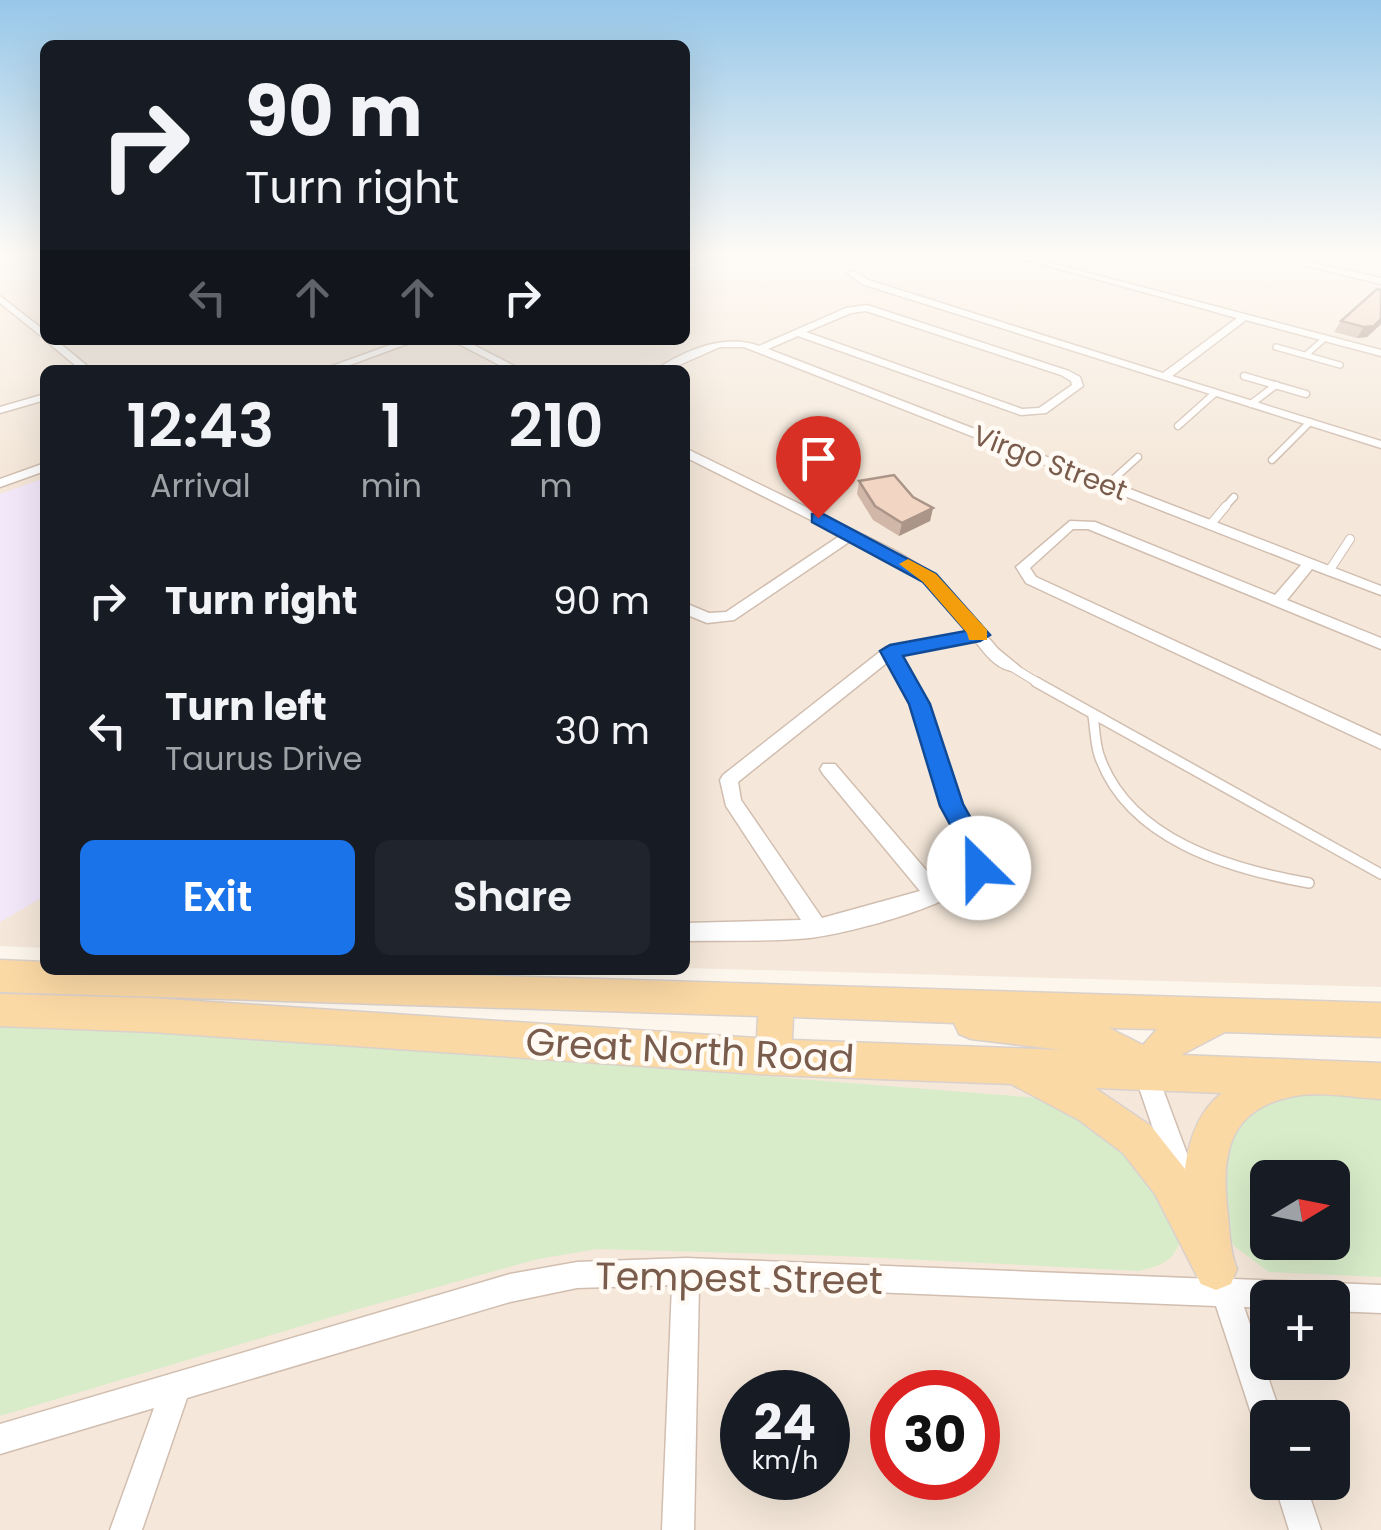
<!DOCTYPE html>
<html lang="en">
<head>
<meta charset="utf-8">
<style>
  :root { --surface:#171b24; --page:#20242c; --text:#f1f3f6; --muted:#9ea1a6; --accent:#1a73e8 }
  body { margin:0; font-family:Poppins,sans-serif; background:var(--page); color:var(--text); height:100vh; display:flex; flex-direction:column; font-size:38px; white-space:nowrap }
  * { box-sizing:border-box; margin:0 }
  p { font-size:32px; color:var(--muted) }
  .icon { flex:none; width:55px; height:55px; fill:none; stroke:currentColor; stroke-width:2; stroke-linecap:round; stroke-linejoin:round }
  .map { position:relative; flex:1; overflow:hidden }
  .side { position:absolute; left:40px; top:365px; width:650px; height:610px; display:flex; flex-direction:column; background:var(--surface); border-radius:15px; box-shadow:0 10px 40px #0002 }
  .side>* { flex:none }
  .hud { position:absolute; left:40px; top:40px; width:650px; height:305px; border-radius:15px; box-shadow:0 10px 40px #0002; background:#171b24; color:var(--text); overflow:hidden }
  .needle { width:65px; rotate:80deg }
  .fabs { position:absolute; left:1250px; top:1160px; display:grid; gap:20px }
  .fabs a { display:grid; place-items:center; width:100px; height:100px; border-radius:15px; background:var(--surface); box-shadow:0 10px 40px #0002; font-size:50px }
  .speed { position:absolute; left:720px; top:1370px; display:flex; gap:20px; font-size:50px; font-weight:700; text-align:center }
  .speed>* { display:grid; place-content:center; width:130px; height:130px; border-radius:50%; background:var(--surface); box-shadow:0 10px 40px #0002; line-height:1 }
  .speed small { font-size:25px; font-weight:400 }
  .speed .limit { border:15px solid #d22; background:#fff; color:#111 }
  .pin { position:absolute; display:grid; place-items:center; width:85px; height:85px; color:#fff; margin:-102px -42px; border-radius:50% 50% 50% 0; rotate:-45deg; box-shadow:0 0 10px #0007 }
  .pin .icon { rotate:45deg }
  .me { position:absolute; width:110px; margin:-55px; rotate:337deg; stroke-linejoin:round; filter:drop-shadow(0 0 8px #0008) }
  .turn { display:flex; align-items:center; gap:35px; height:210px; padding:0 40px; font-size:45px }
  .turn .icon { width:130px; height:130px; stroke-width:2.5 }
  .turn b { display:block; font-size:70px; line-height:85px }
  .lanes { display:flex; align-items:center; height:95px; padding:0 40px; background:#0003; justify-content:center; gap:50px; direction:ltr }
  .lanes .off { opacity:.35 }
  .eta { display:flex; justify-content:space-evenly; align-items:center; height:170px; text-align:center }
  .eta b { font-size:60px; font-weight:600; line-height:70px }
  .button { display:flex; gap:20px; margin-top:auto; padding:20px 40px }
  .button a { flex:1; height:115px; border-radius:15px; background:var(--accent); color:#fff; font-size:40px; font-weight:600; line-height:115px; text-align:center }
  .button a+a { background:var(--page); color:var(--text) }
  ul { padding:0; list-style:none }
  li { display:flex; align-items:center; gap:30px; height:130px; padding:0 40px }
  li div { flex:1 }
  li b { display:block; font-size:38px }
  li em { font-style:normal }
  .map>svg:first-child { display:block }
  .residential { fill:#f5e8da; fill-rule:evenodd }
  .education { fill:#f3e8fa }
  .green { fill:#d8ecc9; fill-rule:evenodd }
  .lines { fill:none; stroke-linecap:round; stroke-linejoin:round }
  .service-far3-casing { stroke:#d1beb0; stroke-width:8 }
  .service-far2-casing { stroke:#d1beb0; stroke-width:9 }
  .service-far1-casing { stroke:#d1beb0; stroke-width:10 }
  .service-casing { stroke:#d1beb0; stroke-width:12 }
  .minor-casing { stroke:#d1beb0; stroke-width:3 }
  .primary-casing { stroke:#dad1cd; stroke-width:3 }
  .service-far3 { stroke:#fff; stroke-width:5 }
  .service-far2 { stroke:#fff; stroke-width:6 }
  .service-far1 { stroke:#fff; stroke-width:8 }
  .service { stroke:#fff; stroke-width:9 }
  .minor { fill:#fff; fill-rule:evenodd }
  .primary { fill:#fbd9a5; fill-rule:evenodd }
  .wall { fill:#d1b7a8 }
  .shaded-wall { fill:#aa9588 }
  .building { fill:#f3d5c3; stroke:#aa9588; stroke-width:2.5 }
  .route { fill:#1a73e8; stroke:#114b97; stroke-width:2.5 }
  .slow { fill:#f59e0b }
  .labels { text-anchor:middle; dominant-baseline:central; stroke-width:9; stroke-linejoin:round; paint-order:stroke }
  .far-street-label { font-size:28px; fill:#7a5c4d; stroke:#fffaf3 }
  .near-street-label { font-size:38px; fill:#7a5c4d; stroke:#fffaf3 }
</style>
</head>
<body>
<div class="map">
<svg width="1381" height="1530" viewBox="0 0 1381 1530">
  <rect width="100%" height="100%" fill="#fdf6ec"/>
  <g class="residential">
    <path d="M0,256h45v84h640v-84h696v731l-696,-19v-598h-640v578l-45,-2z"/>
    <path d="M0,1032l1381,68v430h-1381zM1268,1178h64v64h-64zM1268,1298h64v64h-64zM742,1392h86v86h-86zM892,1392h86v86h-86zM1268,1418h64v64h-64z"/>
  </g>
  <path class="education" d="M45,478v418l-45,26v-428z"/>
  <g class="green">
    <path d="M0,1024l192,7 860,68 72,41 57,98c-7,24 -19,27 -42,33l-296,-15 -246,-7 -59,10 -183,51 -355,106z"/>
    <path d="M1292,1090l89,5v182l-112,-5 -35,-26 -24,-46 9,-71zM1268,1178h64v64h-64z"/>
  </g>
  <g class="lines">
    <g class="service-far3-casing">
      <g id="service-far3">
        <path d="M685,268l8,-3"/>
        <path d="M1276,347l64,18"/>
        <path d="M1306,355l19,-17"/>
      </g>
    </g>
    <g class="service-far2-casing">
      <g id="service-far2">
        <path d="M1244,376l62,18"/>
        <path d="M1251,404l25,-19"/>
        <path d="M1178,426l37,-33"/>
        <path d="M1272,460l38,-38"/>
        <path d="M1107,485l31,-28"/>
        <path d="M1224,508l10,-11"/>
      </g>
    </g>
    <g class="service-far1-casing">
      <g id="service-far1">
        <path d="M1210,525l16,-19"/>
        <path d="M1329,571l21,-32"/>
        <path d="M1012,667l28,17"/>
      </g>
    </g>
    <g class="service-casing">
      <g id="service">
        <path d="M1036,682l345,192"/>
        <path d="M1093,716c2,12 2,27 6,39 29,85 131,114 210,128"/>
      </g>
    </g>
    <g class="minor-casing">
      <g id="minor">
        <path d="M1013,256h11l357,94v6l-135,-36 -74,56 209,65v7l-519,-164 -15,-11 7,-2 14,9 295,93 74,-55z"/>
        <path d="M1268,256h12l101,22v6z"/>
        <path d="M0,296l45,35v8l-45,-36z"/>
        <path d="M867,305l202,66 11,6 3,9 -37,27 -25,2 -223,-79 -30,13 613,237v9l-69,-26 -25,31 94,38v11l-293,-120h-15l-43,39 6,9 345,159v13l-355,-166 -10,-16 54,-46 25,1 180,73 26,-30 -557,-218h-24l-52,23h-13c29,-19 69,-37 104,-24l87,-38zM866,311l195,64 10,6 1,4 -33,23 -17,1 -216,-77 45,-19z"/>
        <path d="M45,340h11l36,30h-11z"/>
        <path d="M404,340h14l-82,30h-15z"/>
        <path d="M451,340h13l58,30h-13z"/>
        <path d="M45,394v6l-45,13v-6z"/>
        <path d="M685,448l211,103 39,24 63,74 22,18 -2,4c-19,2 -33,-17 -43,-30l-74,13 27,50 32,101 26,44 3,19c-21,35 -138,65 -179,70 -41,4 -83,2 -125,3v-18l116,-3 -75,-114 -6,-26 3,-5 163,-128 81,-15 -42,-51 -73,-41 -118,80 -27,3 -22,-9v-11l24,10 17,-1 115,-77 -156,-78zM889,661l23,43 30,102 25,44 2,15 -31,19 -103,-120h-12l-3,5 3,5 97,117 -98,27 -81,-118 -3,-18z"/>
        <path d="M45,463v8l-45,16v-8z"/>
        <path d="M1146,1061l8,4 42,113 -4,9 -9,4 -9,-4 -4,-9 -36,-105 4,-8z"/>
        <path d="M686,1258l527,21 10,-7 11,7 147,6v28l-49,-2v-13h-64v10l-24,-1 38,111h-14v16l-10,-5 -5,-10 -37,-113 -517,-21 -5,245h-32l10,-245 -95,3 -67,14 -323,96 -45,132h-32l44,-122 -154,46v-30l510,-150 67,-12z"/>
        <path d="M1274,1482h31l16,48h-32z"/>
      </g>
    </g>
    <g class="primary-casing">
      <path id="primary" d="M0,960l45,2v8h262l1074,33v34l-156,-5 -44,23 200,8v36c-26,-1 -60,-8 -86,-3 -70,13 -74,62 -67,120 2,19 2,36 9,53l-6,15 -15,6 -15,-6 -46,-90 -32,-41 -44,-33 -68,-36 -238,-9 -622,-43 -151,-6v-32l151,4 606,40 1,-22 -758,-24zM793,1017l161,6 5,11 12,5 92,11 -271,-10zM1109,1028l48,1 -14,16zM1095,1088l127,5c-24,18 -33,47 -37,76l-34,-43z"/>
    </g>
    <use href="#service-far3" class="service-far3"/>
    <use href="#service-far2" class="service-far2"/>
    <use href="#service-far1" class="service-far1"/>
    <use href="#service" class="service"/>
    <use href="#minor" class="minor"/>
    <use href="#primary" class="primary"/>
  </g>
  <g class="wall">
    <path d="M1381,290v34l-14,13 -10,1 -23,-6 7,-11z"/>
    <path d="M859,481l54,16 20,11 -3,13 -31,15 -26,-16 -16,-26z"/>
  </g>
  <g class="shaded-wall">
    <path d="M1381,319v5l-14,13 -10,1 7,-11z"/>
    <path d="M933,508l-3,13 -31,15 3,-13z"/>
  </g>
  <g class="building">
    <path d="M1377,289l4,1v29l-7,7 -10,1 -23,-6z"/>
    <path d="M894,475l19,22 20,11 -31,15 -27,-17 -16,-25z"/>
  </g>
  <linearGradient id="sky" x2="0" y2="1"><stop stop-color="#97c7e8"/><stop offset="0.54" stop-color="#fefbf6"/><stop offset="1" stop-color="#fefbf6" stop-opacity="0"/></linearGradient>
  <rect width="1381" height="470" fill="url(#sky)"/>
  <path class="route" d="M812,514h11l113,60 54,61 -10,6 -77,15 27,48 33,100 25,45 4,19 -4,7 -9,4 -9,-4 -6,-25 -24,-44 -31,-102 -29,-53 10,-6 76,-14 -43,-49 -111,-60z"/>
  <path class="slow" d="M908,559l28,15 51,56v10h-18l-2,-7 -44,-51 -24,-18z"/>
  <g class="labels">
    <g class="far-street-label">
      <text transform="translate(1050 463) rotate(21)">Virgo Street</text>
    </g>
    <g class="near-street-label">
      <text transform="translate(690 1050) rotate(3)">Great North Road</text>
      <text transform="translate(739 1278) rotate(1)">Tempest Street</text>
    </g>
  </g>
</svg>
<div class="fabs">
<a><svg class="needle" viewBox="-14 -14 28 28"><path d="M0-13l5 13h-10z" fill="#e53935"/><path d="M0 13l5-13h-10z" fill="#9ea1a6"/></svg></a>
<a>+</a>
<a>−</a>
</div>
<div class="speed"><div>24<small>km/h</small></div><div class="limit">30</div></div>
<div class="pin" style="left:818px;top:518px;background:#d93025"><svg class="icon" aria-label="arrive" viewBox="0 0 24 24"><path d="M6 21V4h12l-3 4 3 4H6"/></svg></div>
<svg class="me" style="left:979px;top:868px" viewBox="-20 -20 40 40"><circle r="19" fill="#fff"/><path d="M0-13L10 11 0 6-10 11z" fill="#1a73e8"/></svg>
<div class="hud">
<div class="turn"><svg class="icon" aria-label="right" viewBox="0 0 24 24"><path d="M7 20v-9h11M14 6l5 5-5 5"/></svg><div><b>90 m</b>Turn right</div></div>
<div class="lanes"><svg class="icon off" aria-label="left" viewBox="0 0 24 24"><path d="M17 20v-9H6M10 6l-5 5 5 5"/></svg><svg class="icon off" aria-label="ahead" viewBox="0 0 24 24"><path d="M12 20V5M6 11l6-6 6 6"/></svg><svg class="icon off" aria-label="ahead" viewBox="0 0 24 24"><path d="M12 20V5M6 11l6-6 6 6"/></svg><svg class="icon" aria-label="right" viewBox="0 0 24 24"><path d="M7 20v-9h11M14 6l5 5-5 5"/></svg></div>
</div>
<section class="side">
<div class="eta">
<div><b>12:43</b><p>Arrival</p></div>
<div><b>1</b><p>min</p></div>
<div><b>210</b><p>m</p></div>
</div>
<ul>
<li><svg class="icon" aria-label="right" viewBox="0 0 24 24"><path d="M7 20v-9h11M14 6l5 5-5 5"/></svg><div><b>Turn right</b></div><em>90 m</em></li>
<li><svg class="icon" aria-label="left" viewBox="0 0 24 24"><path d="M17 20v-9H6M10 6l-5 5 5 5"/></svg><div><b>Turn left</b><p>Taurus Drive</p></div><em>30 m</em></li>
</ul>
<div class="button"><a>Exit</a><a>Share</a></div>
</section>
</div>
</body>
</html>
